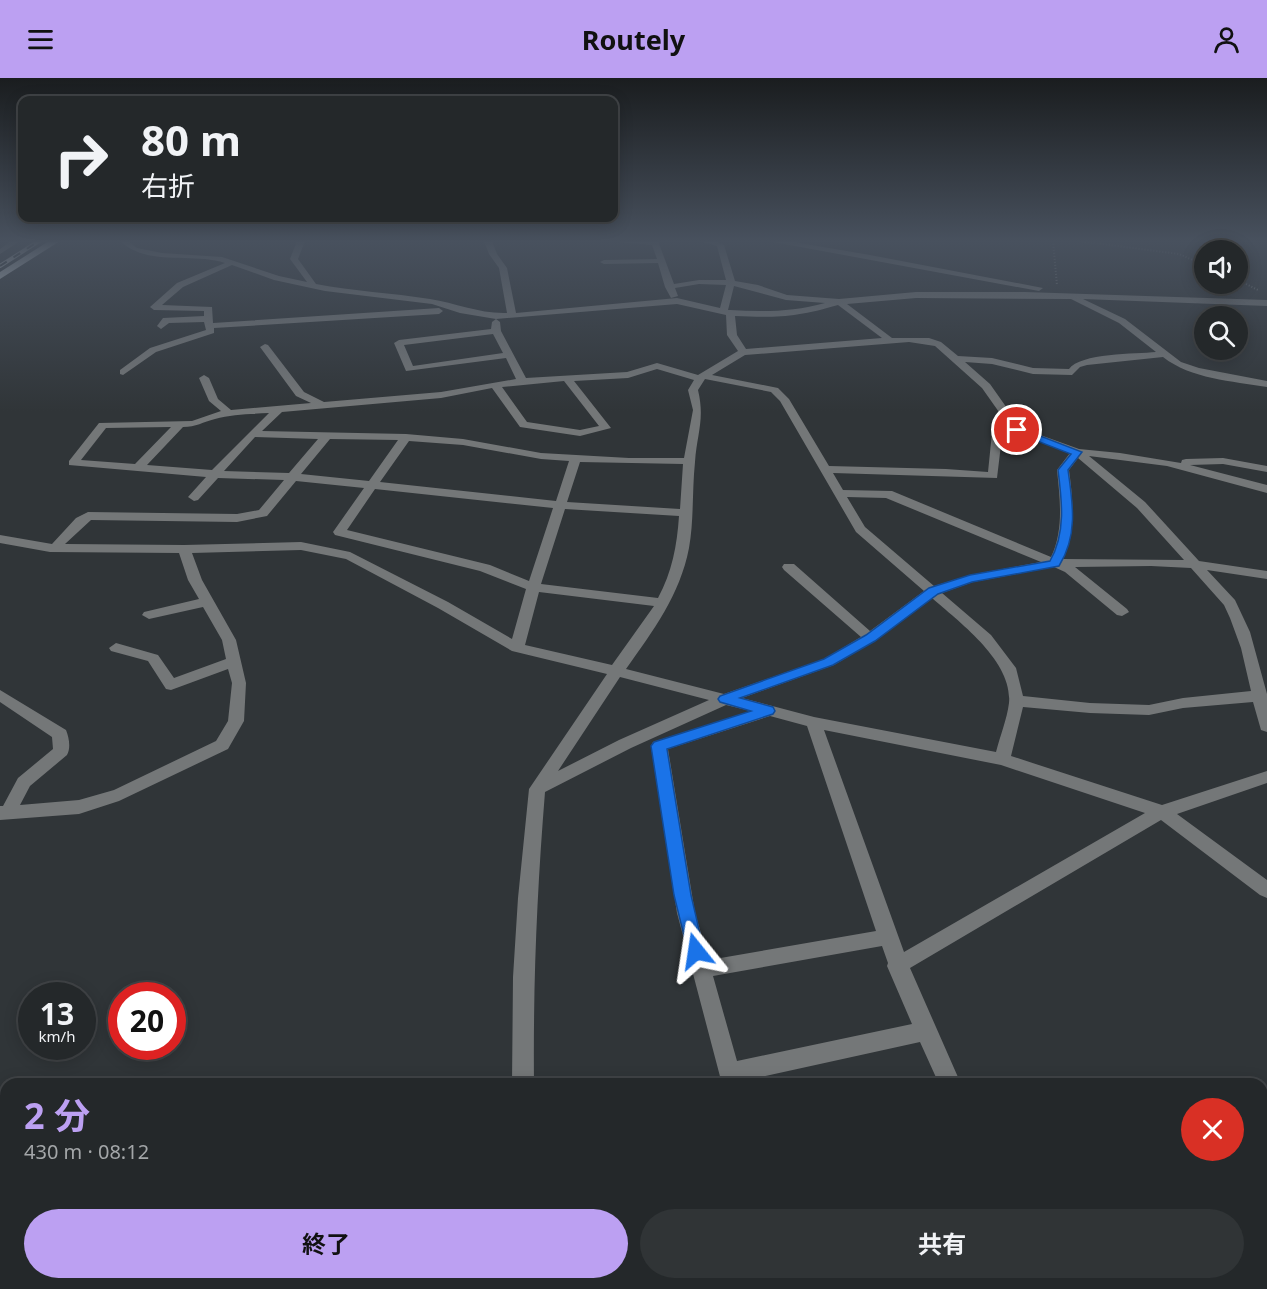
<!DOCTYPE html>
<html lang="ja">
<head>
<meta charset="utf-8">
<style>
  :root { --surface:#24282a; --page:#303436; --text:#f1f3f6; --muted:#a3a6a8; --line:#414447; --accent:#bca0f2 }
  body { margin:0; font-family:"Noto Sans","Noto Sans JP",sans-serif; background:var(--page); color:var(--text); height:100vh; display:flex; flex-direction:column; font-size:22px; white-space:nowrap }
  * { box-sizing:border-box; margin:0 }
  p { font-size:20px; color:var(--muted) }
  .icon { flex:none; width:33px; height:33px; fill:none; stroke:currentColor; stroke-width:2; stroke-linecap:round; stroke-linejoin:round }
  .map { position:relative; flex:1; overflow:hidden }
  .panel { position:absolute; left:0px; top:1000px; width:1268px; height:212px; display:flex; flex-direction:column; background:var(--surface); border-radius:18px 18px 0 0; box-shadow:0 3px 15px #0003,0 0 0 2px var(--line) }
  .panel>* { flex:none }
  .banner { position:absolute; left:18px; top:18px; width:600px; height:126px; border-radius:12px; box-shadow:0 3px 15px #0003,0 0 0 2px var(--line); background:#24282a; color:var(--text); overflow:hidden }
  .buttons { position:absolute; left:1194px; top:162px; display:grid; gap:12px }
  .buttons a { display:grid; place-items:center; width:54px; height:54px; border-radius:50%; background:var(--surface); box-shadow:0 3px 15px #0003,0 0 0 2px var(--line); font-size:30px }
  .speed { position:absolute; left:18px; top:904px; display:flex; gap:12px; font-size:30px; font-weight:700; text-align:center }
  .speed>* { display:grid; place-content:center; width:78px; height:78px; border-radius:50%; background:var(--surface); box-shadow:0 3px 15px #0003,0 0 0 2px var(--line); line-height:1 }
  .speed small { font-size:15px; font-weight:400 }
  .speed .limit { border:9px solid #d22; background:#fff; color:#111 }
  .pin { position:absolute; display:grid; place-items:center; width:51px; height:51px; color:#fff; margin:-26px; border:3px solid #fff; border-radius:50%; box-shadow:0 2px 6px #0007 }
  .me { position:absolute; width:66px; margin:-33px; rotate:345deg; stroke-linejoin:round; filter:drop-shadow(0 0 4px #0008) }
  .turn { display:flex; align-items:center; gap:21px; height:126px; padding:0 24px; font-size:27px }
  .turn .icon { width:78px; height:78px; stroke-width:2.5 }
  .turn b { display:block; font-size:42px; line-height:51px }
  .round { display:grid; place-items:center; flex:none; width:63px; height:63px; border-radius:32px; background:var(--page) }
  .overview { display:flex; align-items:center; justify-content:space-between; height:102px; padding:0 24px }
  h1 { font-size:36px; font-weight:700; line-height:45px; color:var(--accent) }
  .primary-button { display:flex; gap:12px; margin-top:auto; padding:12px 24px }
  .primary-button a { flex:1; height:69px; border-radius:36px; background:var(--accent); color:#111; font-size:24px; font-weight:700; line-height:69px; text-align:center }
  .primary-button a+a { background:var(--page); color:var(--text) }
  header { display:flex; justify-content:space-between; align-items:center; height:78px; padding:0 24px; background:var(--accent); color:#111; font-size:27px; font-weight:700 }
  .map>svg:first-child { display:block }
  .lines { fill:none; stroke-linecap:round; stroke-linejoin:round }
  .path { stroke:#717678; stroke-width:2; stroke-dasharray:1 2; stroke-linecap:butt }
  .minor { fill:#747778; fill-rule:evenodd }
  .highway { fill:#ccd3d6; fill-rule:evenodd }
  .rail-casing { stroke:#c5c9ca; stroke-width:4 }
  .rail { stroke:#262b2e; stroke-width:2; stroke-dasharray:8; stroke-linecap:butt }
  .route { fill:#1a73e8; stroke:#114b97; stroke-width:1.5 }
</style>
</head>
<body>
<header><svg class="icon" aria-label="menu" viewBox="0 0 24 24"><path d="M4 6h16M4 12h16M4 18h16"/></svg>Routely<svg class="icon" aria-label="person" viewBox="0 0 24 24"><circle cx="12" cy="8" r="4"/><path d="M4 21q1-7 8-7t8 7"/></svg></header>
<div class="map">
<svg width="1267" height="1211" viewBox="0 0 1267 1211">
  <rect width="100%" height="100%" fill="#303538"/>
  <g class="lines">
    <g class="path">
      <path d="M1053,163l4,44"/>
      <path d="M1079,163l100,13 25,11"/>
      <path d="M1238,202l20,10"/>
    </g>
    <g class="minor">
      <path d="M11,163h9l-20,13v-5z"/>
      <path d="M120,163h8l9,7 25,5 60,4 57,19 28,6 -17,-23 7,-18h8l-7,18 18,25c37,7 76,9 114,15 26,4 50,15 77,14l-8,-45 -10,-14 -5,-13h8l5,13 10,14 9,45 161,-15 43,10 6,-23 -27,-1 -24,4 3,8 -7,2 -6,-11 -7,-24 -54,1 -4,-2 4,-2 53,-1 -5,-14 -46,-4h52l16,43 25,-4h27l-9,-34 -17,-5h15l9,4 11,36 23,4 29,10 52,4 77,-7h109l242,8v6l-184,-7 42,20 56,43 18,6 68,13v6c-35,-6 -76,-8 -104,-30l-76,8 -7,2 -8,8 -39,-1 -41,-10 -27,-2 25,22 31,44 58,21 41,4 61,10 1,-3 4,-1 37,-1 44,8v6l-44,-8 -33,1 77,20v8l-100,-27 -78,-10 56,46 54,59 68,10v8l-60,-9 28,30 15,32 17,62v38l-6,-2 -8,-28 -70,6 -34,7 -59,-2 -67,-6 -12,49 151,49 105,-34v12l-90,31 90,66v18l-7,-3 -99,-75 -251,148 51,116h-22l-19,-42 -177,39 1,3h-22l-45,-171 -26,-167 2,-4 98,-31 -25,-6 -95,43 -86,44c-8,99 -12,192 -11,292h-22l1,-107 5,-79 11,-109 78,-115 -95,-23 -74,-43 -92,-49 -45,-9 -109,3 10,27 34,60 10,43 -2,38 -16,28 -109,52 -40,13 -79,6v-14h3l15,-28 35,-29 -1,-12 -52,-35v-12l66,40c3,7 5,18 1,25l-37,31 -10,19 59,-5 35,-10 102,-49 12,-20 4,-38 -4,-14 -57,21 -5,-1 -18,-28 -37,-10 -2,-3 7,-5 42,12 16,23 52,-19 -4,-19 -19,-33 -54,12 -7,-4 2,-3 55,-13 -11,-19 -9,-27 -129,-1 -50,-9v-8l52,9 24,-26 12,-6 149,2 22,-4 25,-30 -66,-2 -20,22 -4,1 -6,-4 18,-20 -137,-12v-4l30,-38 93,-2 29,-10 -12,-10 -10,-23 5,-3 5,3 9,21 13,11 80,-7 -15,-7 -36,-49 5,-3 3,1 36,47 20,10 117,-10 75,-13 -10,-21 -100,13 -12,-28 5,-3 92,-11 1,-7 4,-3 4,3 1,9 25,47 101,-6 30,-9 41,12 40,-24 -11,-16 -1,-20 -49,-11 -181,15 -36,-6 -28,-9 -107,-13 -51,-11 -42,-15 -49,22 -21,18 50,2 1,16 226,-15 4,3 -4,3 -225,14v5l-58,19 -33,23 -3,-1v-4l30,-22 56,-18 -2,-8 -35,1 -8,6 -4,-3 6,-8 41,-2v-5l-50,-1 -4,-3 27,-24 48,-20c-34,-11 -77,4 -105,-22zM734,208l52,14 39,3c-32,9 -62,9 -95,7h-2zM916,220l155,1 48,24 37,29c-20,2 -76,1 -87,17l-36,-1 -41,-10 -34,-2 -17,-14 -12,-4h-37l-45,-34zM838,227l44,33 -136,11 -9,-14 -2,-19c42,2 62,1 103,-11zM493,256l10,19 -90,13 -9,-21zM909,264l26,4 47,42 24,34 -8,-2 -5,3 -5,49 -42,-3 -117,-3 -40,-67 -11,-11 -66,-13 33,-20zM657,291l37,11 -6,10 5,20 -9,48h-55l-88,-5 -78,-14 -57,-5 -144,-3 20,-19 159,-14 51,-10 28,39 60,9 31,-8 -37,-47 54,-3zM705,301l66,13 9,9 76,131 68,59 -54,40 -76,-67h-10l-2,3 2,3 77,67 -37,22 -100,35 -98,-25c27,-38 54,-74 63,-121 5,-28 3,-57 6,-86 2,-28 10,-43 3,-72zM564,303l35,45 -19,4 -53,-8 -25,-35zM269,335l-57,57 -65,-5 36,-38c13,0 20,-5 32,-8 17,-5 36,-5 54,-6zM171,349l-36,37 -54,-4 25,-32zM1003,350l67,25 -13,17c3,29 7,60 -6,87l-159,-66 -49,-1 -10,-17 164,5zM255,359l63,2 -29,34 -65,-2zM330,361l68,1 -29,41 -68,-7zM409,363l54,4 78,14 28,2 -13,40 -176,-19zM1078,380l59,50 47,52 -121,-1c13,-28 10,-59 6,-89zM580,384l103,2 -3,45 -113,-7zM296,403l68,7 -31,44 2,3 145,36 46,18 -14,50 -64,-37 -98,-50 -49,-10 -117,3 -119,-1 26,-24 146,2 30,-6zM375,411l178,19 -24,73 -39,-16 -143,-35zM847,419l39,1 155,64 -71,13 -36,11 -69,-59zM565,431l114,7c-2,30 -7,56 -21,82l-117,-14zM1151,488l40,2 33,37 6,13 11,30 10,43 -68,7 -34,7 -59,-2 -67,-7 -7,-28 -25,-33 -49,-42 31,-11 81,-15 11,5 52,43 5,1 7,-4 -2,-3 -52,-42zM539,514l115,14 -42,59 -87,-20zM932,520c27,24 81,63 77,105 -2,16 -9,33 -13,49l-182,-35 -72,-19 92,-33 41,-24zM620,599l89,23 -90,40 -61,31zM770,638l37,10 69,205 -167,29 -14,-47 -27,-164zM824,652l177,35 144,48 -241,139zM882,868l6,17 -1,3 25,58 -175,37 -24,-85z"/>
      <path d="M768,163h20l82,14 173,33 -4,3z"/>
      <path d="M1267,1010v26l-5,2v-26z"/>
      <path d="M1262,1071l5,3v25l-5,-3z"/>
      <rect x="261" y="1206" width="26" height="5"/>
      <rect x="335" y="1206" width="26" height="5"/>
      <rect x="496" y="1206" width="26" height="5"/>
      <path d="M770,1206h26l1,5h-26z"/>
      <path d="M1035,1206h26l2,5h-26z"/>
      <path d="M1114,1206h27l-3,5h-26z"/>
    </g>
    <path class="highway" d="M49,163h11l-60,38v-7z"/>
    <g class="rail-casing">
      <path id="rail" d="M0,188l39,-25"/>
    </g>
    <use href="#rail" class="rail"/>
  </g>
  <linearGradient id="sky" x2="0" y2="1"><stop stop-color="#1a1d1f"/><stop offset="0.49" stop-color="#48515e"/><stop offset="1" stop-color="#48515e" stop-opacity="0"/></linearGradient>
  <rect width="1267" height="333" fill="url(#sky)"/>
  <path class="route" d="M1017,349l65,25 -14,18c5,34 10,66 -9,96l-87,16 -34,12 -63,47 -42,24 -93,33 33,9 2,4 -2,3 -106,35 24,146 13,56 -2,5 -6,3 -7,-3 -15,-61 -23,-149 3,-4 97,-31 -31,-9 -2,-3 2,-3 104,-37 42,-24 63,-47 41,-13 80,-14c16,-28 12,-60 8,-91l13,-16 -57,-22 -2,-2z"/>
</svg>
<div class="buttons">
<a><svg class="icon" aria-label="sound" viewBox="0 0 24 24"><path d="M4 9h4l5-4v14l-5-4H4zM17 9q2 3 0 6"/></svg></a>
<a><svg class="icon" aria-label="search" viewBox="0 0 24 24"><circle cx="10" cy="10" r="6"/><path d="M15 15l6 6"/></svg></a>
</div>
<div class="speed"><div>13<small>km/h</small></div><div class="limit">20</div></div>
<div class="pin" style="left:1017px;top:352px;background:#d93025"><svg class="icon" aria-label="arrive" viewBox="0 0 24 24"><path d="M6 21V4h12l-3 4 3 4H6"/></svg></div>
<svg class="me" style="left:696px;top:873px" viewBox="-20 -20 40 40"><path d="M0-17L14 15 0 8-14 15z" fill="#1a73e8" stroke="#fff" stroke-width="4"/></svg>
<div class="banner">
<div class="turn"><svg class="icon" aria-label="right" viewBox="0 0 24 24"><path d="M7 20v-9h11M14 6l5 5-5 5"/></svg><div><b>80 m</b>右折</div></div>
</div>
<section class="panel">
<div class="overview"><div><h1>2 分</h1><p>430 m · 08:12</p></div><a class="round" style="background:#d93025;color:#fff"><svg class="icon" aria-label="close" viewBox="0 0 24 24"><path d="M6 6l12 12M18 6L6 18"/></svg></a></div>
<div class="primary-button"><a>終了</a><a>共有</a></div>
</section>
</div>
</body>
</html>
